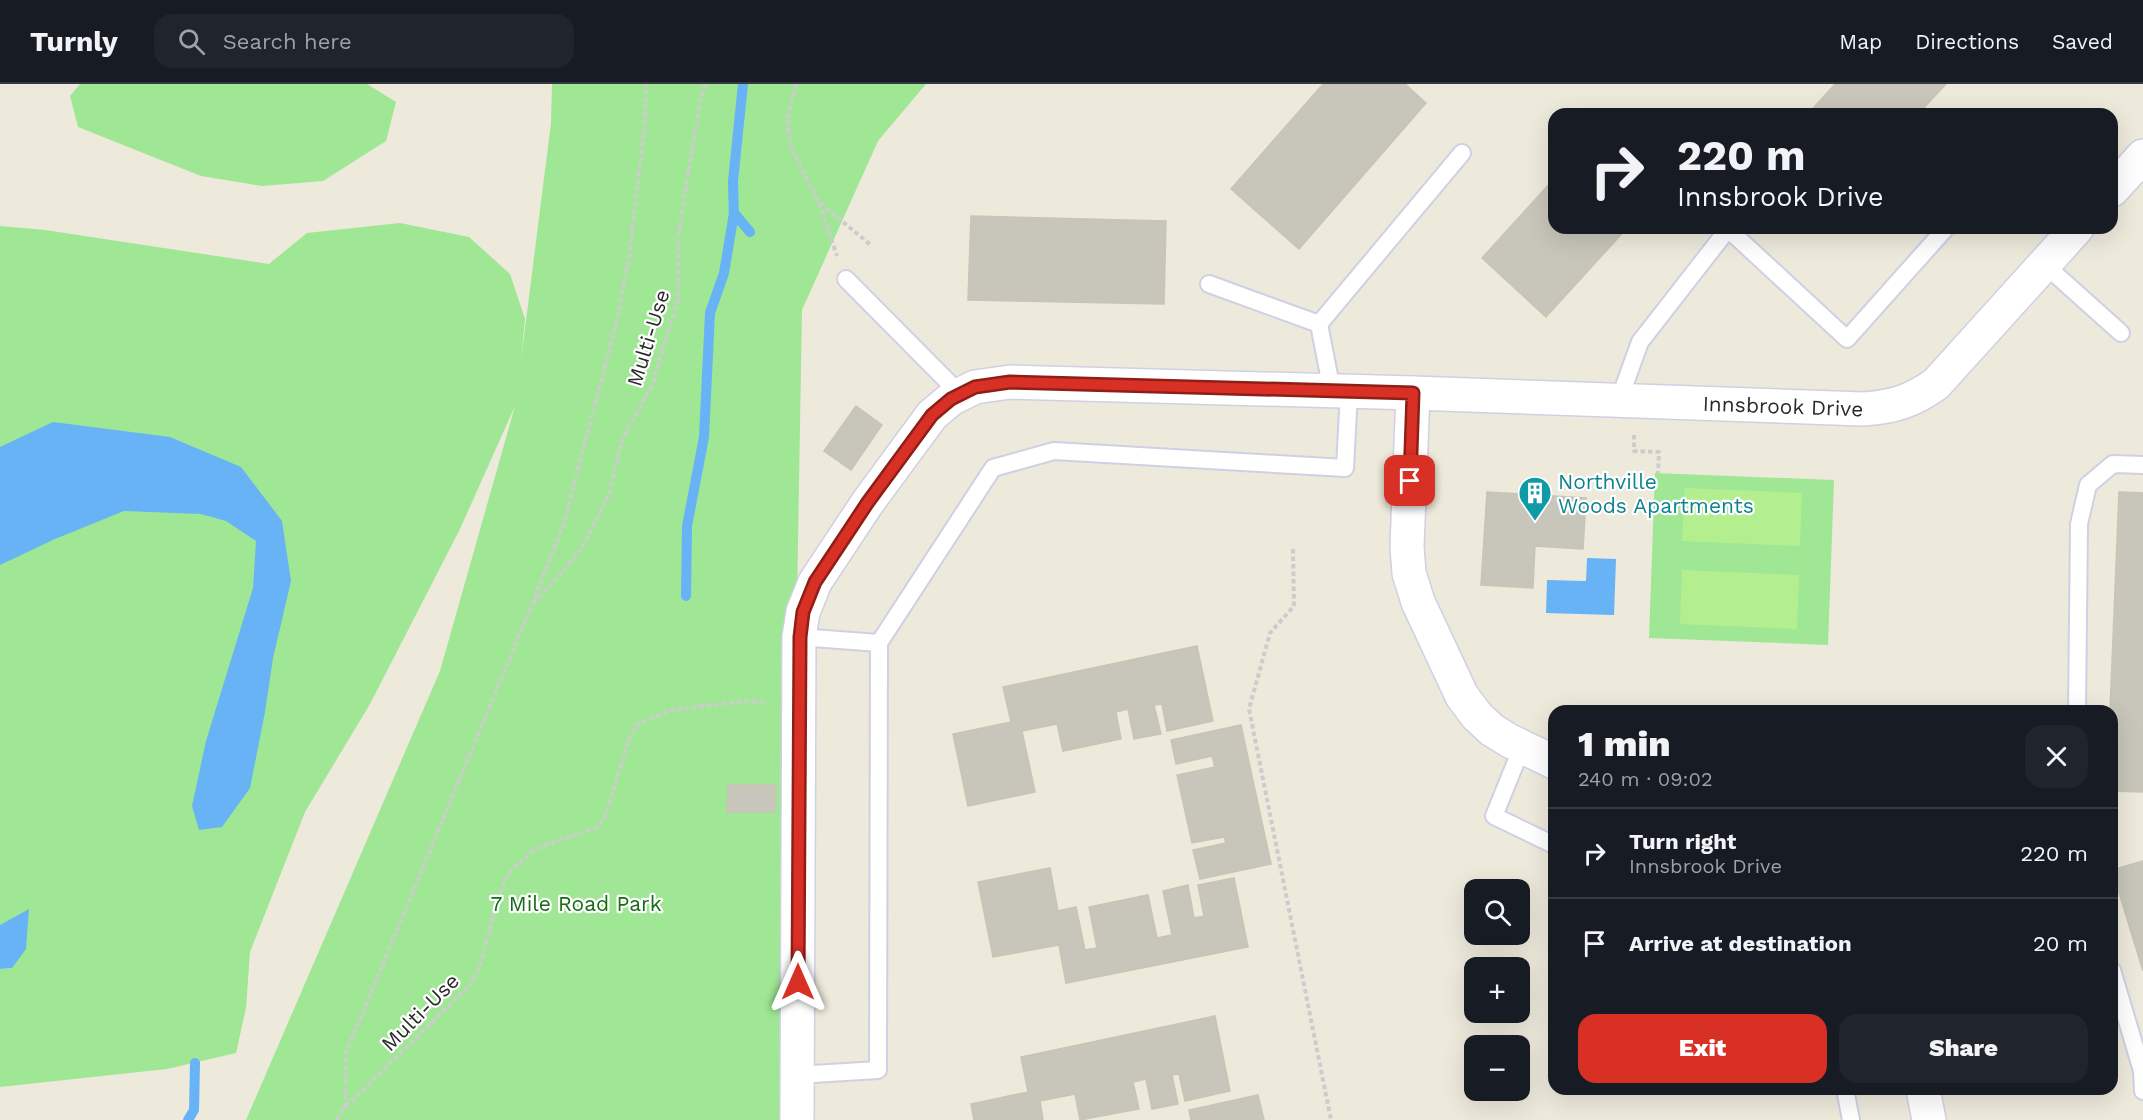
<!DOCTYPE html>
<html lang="en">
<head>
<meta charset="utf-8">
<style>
  :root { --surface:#171b24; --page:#20242c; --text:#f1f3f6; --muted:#9ea1a6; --line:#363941; --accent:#d93025 }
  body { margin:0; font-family:"Work Sans",sans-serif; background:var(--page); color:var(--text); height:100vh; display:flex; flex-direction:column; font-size:22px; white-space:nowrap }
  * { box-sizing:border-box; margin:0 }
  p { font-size:20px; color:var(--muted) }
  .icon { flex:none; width:33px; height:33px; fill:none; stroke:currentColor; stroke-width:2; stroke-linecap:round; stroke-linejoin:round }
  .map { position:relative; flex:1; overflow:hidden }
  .details { position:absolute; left:1548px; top:621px; width:570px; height:390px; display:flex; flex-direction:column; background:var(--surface); border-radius:18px; box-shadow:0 6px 24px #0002 }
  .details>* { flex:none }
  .banner { position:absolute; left:1548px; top:24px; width:570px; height:126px; border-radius:18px; box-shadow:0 6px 24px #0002; background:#171b24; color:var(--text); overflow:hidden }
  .controls { position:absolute; left:1464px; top:795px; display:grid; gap:12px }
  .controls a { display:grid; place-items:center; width:66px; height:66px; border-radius:12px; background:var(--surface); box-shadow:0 6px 24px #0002; font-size:30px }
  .pin { position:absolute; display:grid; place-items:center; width:51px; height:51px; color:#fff; margin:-26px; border-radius:12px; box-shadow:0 3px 9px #0006 }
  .me { position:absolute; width:66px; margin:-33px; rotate:0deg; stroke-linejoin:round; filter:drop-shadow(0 0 4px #0008) }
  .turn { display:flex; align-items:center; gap:21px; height:126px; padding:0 30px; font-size:27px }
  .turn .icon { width:78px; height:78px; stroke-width:2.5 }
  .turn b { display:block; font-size:42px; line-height:51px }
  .round { display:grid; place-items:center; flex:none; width:63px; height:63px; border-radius:18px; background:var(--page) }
  .head { display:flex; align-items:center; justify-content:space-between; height:102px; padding:0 30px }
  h1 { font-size:36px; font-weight:800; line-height:45px }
  .cta { display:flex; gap:12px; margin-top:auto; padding:12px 30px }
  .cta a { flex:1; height:69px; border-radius:18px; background:var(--accent); color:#fff; font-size:24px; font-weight:800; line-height:69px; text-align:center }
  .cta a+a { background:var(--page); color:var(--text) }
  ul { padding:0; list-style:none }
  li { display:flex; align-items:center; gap:18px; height:90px; padding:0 30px; border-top:2px solid var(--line) }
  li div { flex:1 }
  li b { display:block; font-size:22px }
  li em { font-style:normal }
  header { display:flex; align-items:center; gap:36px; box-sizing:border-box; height:84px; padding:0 30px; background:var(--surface); border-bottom:2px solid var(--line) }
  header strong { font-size:28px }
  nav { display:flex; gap:33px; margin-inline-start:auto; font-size:21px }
  .search { width:420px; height:54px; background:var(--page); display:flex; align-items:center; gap:15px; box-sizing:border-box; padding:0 21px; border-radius:18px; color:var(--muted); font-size:22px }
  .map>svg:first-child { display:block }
  .green { fill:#9fe794 }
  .pitch { fill:#b3ef8f }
  .water { fill:#67b3f5 }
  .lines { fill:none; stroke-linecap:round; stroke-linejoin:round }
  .stream { stroke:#67b3f5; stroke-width:10 }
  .building { fill:#c8c5ba; stroke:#c8c5b4; stroke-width:1.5 }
  .lane-casing { stroke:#d0d0e4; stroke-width:20 }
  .street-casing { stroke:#d0d0e4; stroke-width:36 }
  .path { stroke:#ccc; stroke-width:4; stroke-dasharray:4.5 3; stroke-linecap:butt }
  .lane { stroke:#fff; stroke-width:16 }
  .street { stroke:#fff; stroke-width:33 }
  .route-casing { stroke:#8d1f18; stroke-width:15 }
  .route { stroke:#d93025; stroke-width:10 }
  .labels { text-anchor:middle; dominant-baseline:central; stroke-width:4.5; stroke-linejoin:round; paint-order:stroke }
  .street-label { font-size:21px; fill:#2a2a2a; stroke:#fff }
  .culture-label { font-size:21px; fill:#0d838f; stroke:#fff; text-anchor:start }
  .park-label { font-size:21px; fill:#166b16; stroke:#fff }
</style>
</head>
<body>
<header>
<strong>Turnly</strong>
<div class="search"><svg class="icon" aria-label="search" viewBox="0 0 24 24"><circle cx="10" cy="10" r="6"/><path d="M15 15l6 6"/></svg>Search here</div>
<nav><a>Map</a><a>Directions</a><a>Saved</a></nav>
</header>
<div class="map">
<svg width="2143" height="1036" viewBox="0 0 2143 1036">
  <rect width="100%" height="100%" fill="#ede9db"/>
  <g class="green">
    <path d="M80,0h287l29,18 -10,39 -63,40 -61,5 -61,-10 -123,-49 -8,-31z"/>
    <path d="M552,0h374l-48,57 -76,169 -14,810h-542l194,-449 75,-265 -55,123 -90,175 -65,108 -55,140 -4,56 -10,45 -69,16 -167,18v-118l12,-1 17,-58 -29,15v-699l45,4 224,34 38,-31 93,-10 69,14 41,37 15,45 -4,41 30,-237z"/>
    <path d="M1655,389l179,7 -6,165 -179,-7z"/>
  </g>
  <g class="pitch">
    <path d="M1685,404l117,5 -2,53 -118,-5z"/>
    <path d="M1682,486l117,5 -2,54 -117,-5z"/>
  </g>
  <g class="water">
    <path d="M53,338l117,15 71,30 41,54 9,60 -18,77 -8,54 -15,76 -28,39 -23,3 -7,-24 14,-65 47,-153 3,-47 -30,-20 -25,-7 -77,-3 -69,28 -55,26v-118z"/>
    <path d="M1587,474l29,1 -2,56 -68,-2 1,-33 39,1z"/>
    <path d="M29,825l-3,40 -14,19 -12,1v-44z"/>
  </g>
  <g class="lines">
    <g class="stream">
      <path d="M734,129l16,19"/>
      <path d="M734,136l-1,-39 10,-97"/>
      <path d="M686,512l1,-70 17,-89 6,-124 14,-40 10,-60"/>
      <path d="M188,1036l6,-10 1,-47"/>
    </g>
  </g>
  <g class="building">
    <path d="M1323,0h82l21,19 -127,146 -68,-60z"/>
    <path d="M1835,0h111l-28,30h-110z"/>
    <path d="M1554,95v49h73l-81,89 -64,-59z"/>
    <path d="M971,132l195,5 -2,83 -196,-4z"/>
    <path d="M856,322l26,19 -31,45 -27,-19z"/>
    <path d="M1487,408l99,6 -3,51 -48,-3 -2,42 -52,-3z"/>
    <path d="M2119,408l24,1v299l-31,-1v-80h-2z"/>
    <path d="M1197,562l16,75 -46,10 -5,-27 -8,1 7,29 -27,5 -6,-30 -12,3 5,27 -58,12 -6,-27 -35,7 13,61 -67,14 -15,-72 58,-12 -8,-35z"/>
    <path d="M1241,641l30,139 -71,15 -7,-29 33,-7 -2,-6 -32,6 -15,-68 38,-8 -3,-11 -36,8 -5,-24z"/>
    <path d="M728,701h48l-1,27h-48z"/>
    <path d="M2143,777v110l-31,-101z"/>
    <path d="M1050,784l8,43 18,-4 9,43 12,-2 -8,-41 59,-12 9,43 15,-3 -9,-44 25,-6 6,33 10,-2 -6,-31 36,-7 14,69 -182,36 -7,-38 -66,12 -15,-75z"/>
    <path d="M1215,932l15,75 -45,10 -6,-27 -7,1 6,29 -26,5 -6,-30 -13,3 6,27 -59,11 -5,-26 -35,7 3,19h-69l-3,-16 57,-12 -7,-35z"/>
    <path d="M1258,1011l6,25h-73l-2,-10z"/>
  </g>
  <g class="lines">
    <g class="lane-casing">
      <g id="lane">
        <path d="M2044,180l77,69"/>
        <path d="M846,195l114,115"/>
        <path d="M1209,200l110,40 13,67"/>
        <path d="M1319,240l143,-171"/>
        <path d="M1619,316l21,-58 88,-113 119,110 99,-111"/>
        <path d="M879,559l114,-175 61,-17 291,17 4,-77"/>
        <path d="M2077,627l2,-187 9,-39 25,-21 30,1"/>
        <path d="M1522,663l-28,69 60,29"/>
        <path d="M2112,886l30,101 1,20"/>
        <path d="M797,991l81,-5 1,-427 -80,-6"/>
        <path d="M1845,1005l6,31"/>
      </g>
    </g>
    <g class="street-casing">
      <g id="street">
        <path d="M2112,106l31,-34"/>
        <path d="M1413,309l450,16c31,-2 49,-8 73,-25l141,-156"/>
        <path d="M1923,1005l6,31"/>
        <path d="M797,1036l2,-483 4,-25 12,-30 53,-80 64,-87 19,-16 24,-12 35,-5 403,11 -6,154 2,26 9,29 44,94 15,20 15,14 18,11 44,21"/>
      </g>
    </g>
    <g class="path">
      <path d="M796,0l-9,36 4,28 28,55 18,53"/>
      <path d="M820,119l52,43"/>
      <path d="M1634,351v16l25,1 -1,21"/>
      <path d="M1293,465l1,57 -24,27 -21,76 82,411"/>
      <path d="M534,520l47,-54 28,-55 13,-55 30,-55 26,-85 1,-71 21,-127 5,-18"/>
      <path d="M346,1022l125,-122 11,-24 15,-61 13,-28 25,-22 62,-22 8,-11 24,-77 7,-13 10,-6 26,-10 74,-9 21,1"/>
      <path d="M337,1036l8,-14 1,-53 185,-446 33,-84 52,-199 13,-67 16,-134 1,-39"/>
    </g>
    <use href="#lane" class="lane"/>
    <use href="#street" class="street"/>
  </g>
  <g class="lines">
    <g class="route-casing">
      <path id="route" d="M798,898l2,-345 3,-25 12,-30 53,-80 64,-87 19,-16 24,-12 35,-5 403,11 -3,88"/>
    </g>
    <use href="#route" class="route"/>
  </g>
  <defs>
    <g id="building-pin" transform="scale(1.725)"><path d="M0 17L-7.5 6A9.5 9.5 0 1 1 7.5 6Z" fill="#0f9aa8" stroke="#fff"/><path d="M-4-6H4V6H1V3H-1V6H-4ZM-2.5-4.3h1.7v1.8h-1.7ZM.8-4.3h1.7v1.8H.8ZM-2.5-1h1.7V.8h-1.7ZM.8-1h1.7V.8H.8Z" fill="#fff"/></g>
  </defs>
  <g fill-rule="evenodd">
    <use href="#building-pin" x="1535" y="409"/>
  </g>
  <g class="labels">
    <g class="street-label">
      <text transform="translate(648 254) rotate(-73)">Multi-Use</text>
      <text transform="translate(1783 322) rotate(2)">Innsbrook Drive</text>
      <text transform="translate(420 928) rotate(-45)">Multi-Use</text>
    </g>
    <g class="culture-label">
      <text x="1558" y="397">Northville<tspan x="1558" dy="24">Woods Apartments</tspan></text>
    </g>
    <g class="park-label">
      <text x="576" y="819">7 Mile Road Park</text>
    </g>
  </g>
</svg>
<div class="controls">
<a><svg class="icon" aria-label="search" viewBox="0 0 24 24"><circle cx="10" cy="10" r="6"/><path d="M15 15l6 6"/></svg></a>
<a>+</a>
<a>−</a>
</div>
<div class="pin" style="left:1410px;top:397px;background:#d93025"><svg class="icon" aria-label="arrive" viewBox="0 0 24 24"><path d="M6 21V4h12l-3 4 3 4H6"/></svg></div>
<svg class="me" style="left:798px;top:898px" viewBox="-20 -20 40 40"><path d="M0-17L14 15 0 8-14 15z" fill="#d93025" stroke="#fff" stroke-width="4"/></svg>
<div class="banner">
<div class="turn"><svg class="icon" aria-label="right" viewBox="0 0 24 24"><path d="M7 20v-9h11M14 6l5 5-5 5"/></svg><div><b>220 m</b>Innsbrook Drive</div></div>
</div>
<section class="details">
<div class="head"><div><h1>1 min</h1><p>240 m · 09:02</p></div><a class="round"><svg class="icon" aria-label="close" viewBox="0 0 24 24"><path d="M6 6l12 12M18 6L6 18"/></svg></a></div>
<ul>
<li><svg class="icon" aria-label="right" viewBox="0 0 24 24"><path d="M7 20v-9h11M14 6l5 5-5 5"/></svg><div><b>Turn right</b><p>Innsbrook Drive</p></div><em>220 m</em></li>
<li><svg class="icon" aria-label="arrive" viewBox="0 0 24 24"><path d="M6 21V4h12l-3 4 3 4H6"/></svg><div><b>Arrive at destination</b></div><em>20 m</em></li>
</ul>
<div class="cta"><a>Exit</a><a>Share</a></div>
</section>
</div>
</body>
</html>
